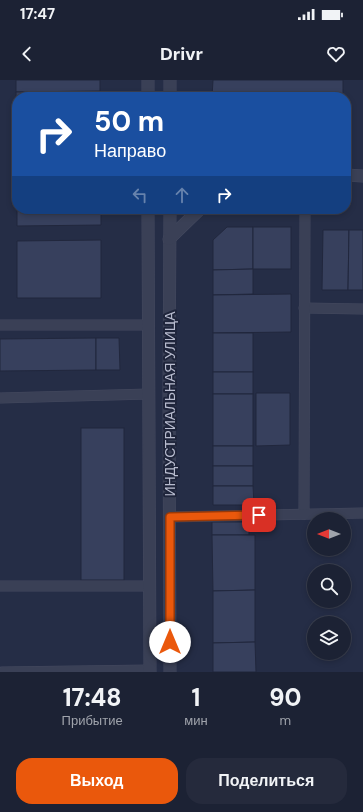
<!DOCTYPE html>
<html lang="ru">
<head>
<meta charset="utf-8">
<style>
  :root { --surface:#1c2234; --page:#252a3c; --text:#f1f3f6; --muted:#a0a4ac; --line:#3a3f4f; --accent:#ea580c }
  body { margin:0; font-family:"DM Sans",sans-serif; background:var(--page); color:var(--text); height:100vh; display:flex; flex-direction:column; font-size:15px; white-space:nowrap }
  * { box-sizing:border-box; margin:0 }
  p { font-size:13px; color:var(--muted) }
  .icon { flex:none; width:22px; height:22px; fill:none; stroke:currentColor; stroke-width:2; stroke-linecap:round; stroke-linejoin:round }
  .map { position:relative; height:592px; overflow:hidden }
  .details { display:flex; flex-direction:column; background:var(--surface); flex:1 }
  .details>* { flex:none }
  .banner { position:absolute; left:12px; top:12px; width:339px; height:122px; border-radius:16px; box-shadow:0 2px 6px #0003,0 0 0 1px var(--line); background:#1a4fa0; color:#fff; overflow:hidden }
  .needle { width:26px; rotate:270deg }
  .buttons { position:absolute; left:307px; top:432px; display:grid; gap:8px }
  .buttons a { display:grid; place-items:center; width:44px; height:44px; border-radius:50%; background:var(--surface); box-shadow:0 2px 6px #0003,0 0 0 1px var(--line); font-size:20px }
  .pin { position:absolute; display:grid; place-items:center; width:34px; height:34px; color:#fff; margin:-17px; border-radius:8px; box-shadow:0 2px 6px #0006 }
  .me { position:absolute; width:44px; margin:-22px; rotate:0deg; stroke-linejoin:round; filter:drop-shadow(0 0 3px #0008) }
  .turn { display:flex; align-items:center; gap:14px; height:84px; padding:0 16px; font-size:18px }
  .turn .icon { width:52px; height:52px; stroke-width:2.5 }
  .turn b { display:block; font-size:28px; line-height:34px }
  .lanes { display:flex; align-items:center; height:38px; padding:0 16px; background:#0003; justify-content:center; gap:20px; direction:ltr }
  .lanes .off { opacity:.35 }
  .eta { display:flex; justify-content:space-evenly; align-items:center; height:68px; text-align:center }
  .eta b { font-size:24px; font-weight:800; line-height:28px }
  .primary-button { display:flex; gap:8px; margin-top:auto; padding:8px 16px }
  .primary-button a { flex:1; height:46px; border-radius:16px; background:var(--accent); color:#fff; font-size:16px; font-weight:800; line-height:46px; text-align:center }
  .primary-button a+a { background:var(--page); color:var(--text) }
  .status { display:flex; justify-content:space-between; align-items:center; height:28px; padding:0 20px; background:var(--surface); direction:ltr }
  .status svg { height:11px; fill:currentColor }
  header { display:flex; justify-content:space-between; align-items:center; height:52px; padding:0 16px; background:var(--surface); font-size:18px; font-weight:800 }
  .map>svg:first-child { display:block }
  .building { fill:#37405d; stroke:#21273d }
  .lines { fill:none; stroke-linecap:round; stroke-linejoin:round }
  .service-casing { stroke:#44495f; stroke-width:11 }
  .tertiary-casing { stroke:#44495f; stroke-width:13 }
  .service { stroke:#3a4056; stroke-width:10 }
  .tertiary { stroke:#3a4056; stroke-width:12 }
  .route-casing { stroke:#983908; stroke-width:10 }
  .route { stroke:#ea580c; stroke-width:7 }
  .labels { text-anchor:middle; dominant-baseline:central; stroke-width:4; stroke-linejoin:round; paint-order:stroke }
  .street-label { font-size:14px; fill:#b8bccf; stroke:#1f253b }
</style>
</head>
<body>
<div class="status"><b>17:47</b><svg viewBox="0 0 49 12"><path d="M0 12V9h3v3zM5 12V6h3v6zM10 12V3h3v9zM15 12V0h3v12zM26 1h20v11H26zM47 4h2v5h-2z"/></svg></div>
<header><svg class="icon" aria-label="back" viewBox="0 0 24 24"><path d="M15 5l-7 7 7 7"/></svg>Drivr<svg class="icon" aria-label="heart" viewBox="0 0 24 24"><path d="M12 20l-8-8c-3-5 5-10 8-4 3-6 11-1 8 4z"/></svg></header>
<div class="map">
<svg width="363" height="592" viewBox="0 0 363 592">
  <rect width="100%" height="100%" fill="#252d46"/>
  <g class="building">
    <rect x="16" y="0" width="84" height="12"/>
    <path d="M213,0h130v17h-131z"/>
    <path d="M100,11v6h-83v53l-1,-58z"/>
    <path d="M17,129h84v16l-84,1z"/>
    <path d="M227,147h26v42l-40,1v-30z"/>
    <rect x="253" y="147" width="38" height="42"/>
    <path d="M323,150h26l-1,60h-26z"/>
    <path d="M349,150h14v60h-15z"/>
    <path d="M101,160v58h-84v-57z"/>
    <path d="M253,189v25l-40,1v-25z"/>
    <path d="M291,214v38l-78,1v-38z"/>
    <rect x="213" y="253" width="40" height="39"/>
    <path d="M96,258v32l-96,1v-32z"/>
    <path d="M96,258h23l1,32h-24z"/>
    <rect x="213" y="292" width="40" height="22"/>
    <path d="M256,313h34v52l-34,1z"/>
    <rect x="213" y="314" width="40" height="52"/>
    <rect x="81" y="348" width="43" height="152"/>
    <rect x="213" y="366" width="40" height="20"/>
    <rect x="213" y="386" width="40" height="20"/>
    <path d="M213,406h40l1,19h-41z"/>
    <rect x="212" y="442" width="37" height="13"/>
    <path d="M212,455h43v55l-42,1z"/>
    <path d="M255,510v52l-42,1v-52z"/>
    <path d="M255,562l1,30h-43v-29z"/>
  </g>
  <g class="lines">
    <g class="service-casing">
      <g id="service">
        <path d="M304,228l59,1"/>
        <path d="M0,245h149"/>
        <path d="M0,318l149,-4"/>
        <path d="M304,434l1,-305"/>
        <path d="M170,437l193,-4"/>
        <path d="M0,506h150"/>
        <path d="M2,592l148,-2"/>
      </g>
    </g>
    <g class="tertiary-casing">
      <g id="tertiary">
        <path d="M148,0v17"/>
        <path d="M170,17v-17"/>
        <path d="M346,95l17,1"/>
        <path d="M148,129l2,463"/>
        <path d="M170,129l-1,185 1,278"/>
        <path d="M169,159l31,-30"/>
      </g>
    </g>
    <use href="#service" class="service"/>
    <use href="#tertiary" class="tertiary"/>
  </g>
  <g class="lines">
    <g class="route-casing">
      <path id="route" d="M170,562v-125l89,-2"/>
    </g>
    <use href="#route" class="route"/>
  </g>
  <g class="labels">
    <g class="street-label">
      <text transform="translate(170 324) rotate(-90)">ИНДУСТРИАЛЬНАЯ УЛИЦА</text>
    </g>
  </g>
</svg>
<div class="buttons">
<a><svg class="needle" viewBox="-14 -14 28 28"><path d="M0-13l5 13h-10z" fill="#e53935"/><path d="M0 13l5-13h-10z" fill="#a0a4ac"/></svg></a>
<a><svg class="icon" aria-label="search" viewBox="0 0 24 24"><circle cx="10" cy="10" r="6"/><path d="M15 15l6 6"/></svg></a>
<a><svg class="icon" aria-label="layers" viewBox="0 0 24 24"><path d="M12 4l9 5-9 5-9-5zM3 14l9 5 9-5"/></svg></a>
</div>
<div class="pin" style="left:259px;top:435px;background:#d93025"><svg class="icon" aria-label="arrive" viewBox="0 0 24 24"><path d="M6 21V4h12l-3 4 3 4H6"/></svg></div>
<svg class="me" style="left:170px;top:562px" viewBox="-20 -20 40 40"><circle r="19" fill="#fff"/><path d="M0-13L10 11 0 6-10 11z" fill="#ea580c"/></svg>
<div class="banner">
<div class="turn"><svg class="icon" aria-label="right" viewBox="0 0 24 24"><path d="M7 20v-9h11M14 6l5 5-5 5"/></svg><div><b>50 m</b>Направо</div></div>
<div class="lanes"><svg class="icon off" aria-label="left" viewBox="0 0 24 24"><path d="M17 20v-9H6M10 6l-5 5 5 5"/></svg><svg class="icon off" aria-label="ahead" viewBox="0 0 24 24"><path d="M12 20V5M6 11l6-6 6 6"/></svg><svg class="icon" aria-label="right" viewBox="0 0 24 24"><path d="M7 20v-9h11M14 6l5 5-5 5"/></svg></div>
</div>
</div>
<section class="details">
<div class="eta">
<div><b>17:48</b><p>Прибытие</p></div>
<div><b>1</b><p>мин</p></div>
<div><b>90</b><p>m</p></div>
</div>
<div class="primary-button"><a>Выход</a><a>Поделиться</a></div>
</section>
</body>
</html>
